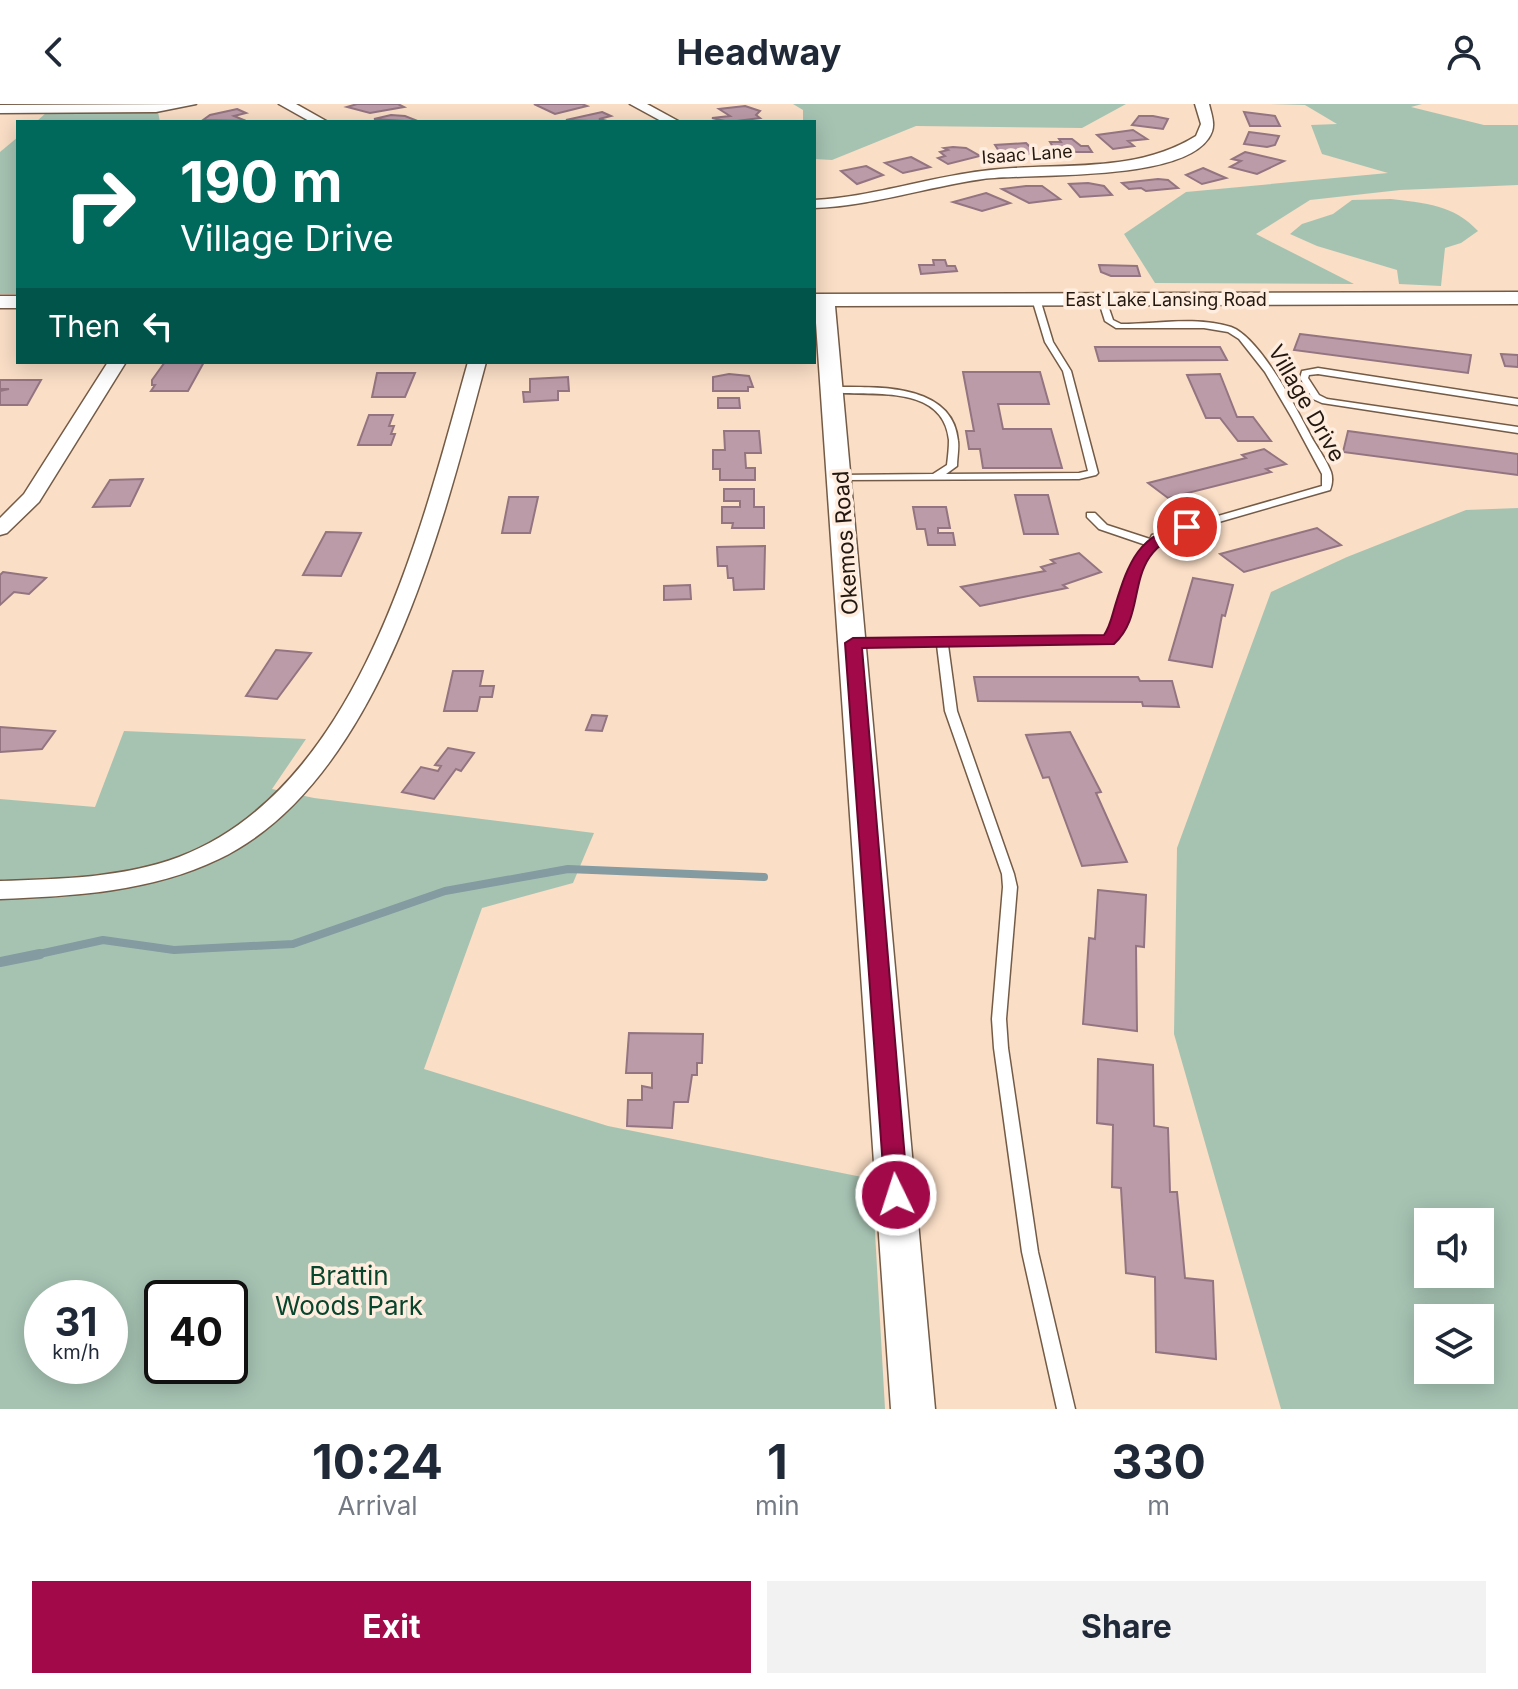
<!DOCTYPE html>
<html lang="en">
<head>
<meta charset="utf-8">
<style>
  :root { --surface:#fff; --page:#f2f2f3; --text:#1f2937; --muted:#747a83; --accent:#a20948 }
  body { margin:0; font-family:Inter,sans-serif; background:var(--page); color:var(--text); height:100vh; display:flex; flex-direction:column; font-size:30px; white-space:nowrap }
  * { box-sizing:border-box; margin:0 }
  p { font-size:26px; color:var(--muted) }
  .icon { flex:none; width:44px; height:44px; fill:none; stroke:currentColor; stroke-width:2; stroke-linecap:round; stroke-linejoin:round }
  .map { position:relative; height:1305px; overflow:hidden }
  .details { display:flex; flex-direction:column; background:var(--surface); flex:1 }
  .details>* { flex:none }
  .guide { position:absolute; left:16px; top:16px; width:800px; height:244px; border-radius:0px; box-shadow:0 4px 20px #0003; background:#00695c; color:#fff; overflow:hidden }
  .controls { position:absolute; left:1414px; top:1104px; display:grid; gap:16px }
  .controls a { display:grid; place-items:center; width:80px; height:80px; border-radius:0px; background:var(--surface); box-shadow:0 4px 20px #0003; font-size:40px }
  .speed { position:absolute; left:24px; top:1176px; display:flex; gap:16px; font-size:40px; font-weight:700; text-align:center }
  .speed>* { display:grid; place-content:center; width:104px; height:104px; border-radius:50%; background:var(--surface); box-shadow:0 4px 20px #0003; line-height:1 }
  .speed small { font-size:20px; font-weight:400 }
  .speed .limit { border:4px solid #111; border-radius:12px; background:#fff; color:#111 }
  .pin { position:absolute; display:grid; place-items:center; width:68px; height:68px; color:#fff; margin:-34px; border:4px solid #fff; border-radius:50%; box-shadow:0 2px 8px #0007 }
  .me { position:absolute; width:88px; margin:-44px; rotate:356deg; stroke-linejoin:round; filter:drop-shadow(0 0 6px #0008) }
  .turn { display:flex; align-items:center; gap:28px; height:168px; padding:0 32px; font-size:36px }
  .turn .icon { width:104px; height:104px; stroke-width:2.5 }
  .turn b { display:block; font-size:56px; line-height:68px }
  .then { display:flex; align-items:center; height:76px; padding:0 32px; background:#0003; gap:16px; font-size:30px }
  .eta { display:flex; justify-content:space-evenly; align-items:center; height:136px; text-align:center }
  .eta b { font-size:48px; font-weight:700; line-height:56px }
  .cta { display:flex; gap:16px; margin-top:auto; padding:16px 32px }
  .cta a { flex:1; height:92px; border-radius:0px; background:var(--accent); color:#fff; font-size:32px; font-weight:700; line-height:92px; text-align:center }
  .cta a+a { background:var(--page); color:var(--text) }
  header { display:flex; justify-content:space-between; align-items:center; height:104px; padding:0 32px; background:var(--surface); font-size:36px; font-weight:700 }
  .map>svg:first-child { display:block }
  .green { fill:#a6c3b2; fill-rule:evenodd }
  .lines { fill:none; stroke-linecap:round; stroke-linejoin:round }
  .stream-far1 { stroke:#839ba1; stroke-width:8 }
  .stream { stroke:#839ba1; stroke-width:10 }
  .building { fill:#bc9ba8; stroke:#947481; stroke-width:2 }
  .service-casing { stroke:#745b46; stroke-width:3 }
  .minor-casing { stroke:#745b46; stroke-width:3 }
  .tertiary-casing { stroke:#745b46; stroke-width:3 }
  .service { fill:#fff; fill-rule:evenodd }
  .minor { fill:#fff; fill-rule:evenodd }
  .tertiary { fill:#fff; fill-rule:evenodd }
  .route { fill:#a20948; stroke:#69062f; stroke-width:2 }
  .labels { text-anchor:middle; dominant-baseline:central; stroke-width:7; stroke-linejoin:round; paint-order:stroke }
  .far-street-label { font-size:18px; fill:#221810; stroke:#ffeddf }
  .street-label { font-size:22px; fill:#221810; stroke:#ffeddf }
  .near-park-label { font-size:26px; fill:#07452d; stroke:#ffeddf }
</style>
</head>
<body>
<header><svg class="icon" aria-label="back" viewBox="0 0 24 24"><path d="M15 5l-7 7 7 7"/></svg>Headway<svg class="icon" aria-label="person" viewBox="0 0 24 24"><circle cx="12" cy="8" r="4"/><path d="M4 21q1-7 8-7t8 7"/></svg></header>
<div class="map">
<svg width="1518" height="1305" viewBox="0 0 1518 1305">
  <rect width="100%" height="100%" fill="#fadec6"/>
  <g class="green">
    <path d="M793,0h333l-44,24 -166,-2 -84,34 -18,-1v-37h-11v-12z"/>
    <path d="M1269,0h153l-11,3 73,18h34v60l-118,5 -90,10 -54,34 98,50 -199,-1 -31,-49 62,-42 202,-19 -66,-19 -11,-29 26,-1 -32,-19z"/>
    <path d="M47,8h111l2,10h-124z"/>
    <path d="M18,33v157h-18v-142z"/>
    <path d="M1391,95c34,4 63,6 87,32l-17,12 -16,5 -4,38 -42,-2 -2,-14 -80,-24 -27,-12 12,-10 31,-10 19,-14z"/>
    <path d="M1518,404v901h-237l-107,-375 3,-186 94,-256 76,-35 119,-47zM1428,1118h52v52h-52zM1428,1214h52v52h-52z"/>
    <path d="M124,627l182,8 -34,50 42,9 280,35 -21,50 -91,25 -58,161 184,57 264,53 13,230h-885v-610l95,8zM42,1194h68v68h-68zM162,1194h68v68h-68z"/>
  </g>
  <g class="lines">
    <path class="stream-far1" d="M30,852l73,-16 71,10 119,-6 152,-53 123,-22 196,8"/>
    <path class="stream" d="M0,858l40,-8"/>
  </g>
  <g class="building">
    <path d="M357,0h41l6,3 -34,6 -23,-6z"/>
    <path d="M534,0h48l5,2 -32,8z"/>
    <path d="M745,2l15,5 -4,4 4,3 -31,4 -17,-4 18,-2 -11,-7z"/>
    <path d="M237,5l9,4 -12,3 12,5 -43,-1 7,-5z"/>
    <path d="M602,8l9,4 -12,3 12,3 -45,-2z"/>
    <path d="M1244,8l31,4 5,10h-30z"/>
    <path d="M391,11l14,1 15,6 -46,-3z"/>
    <path d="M1139,12h14l15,3 -5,10 -31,-4z"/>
    <path d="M1133,26l14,9 -19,2 6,5 -21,3 -16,-14z"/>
    <path d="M1249,28l30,4 -4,9 -8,2 -23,-3z"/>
    <path d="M1059,35h13l9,7h7l4,6h-36l-6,-10h11z"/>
    <path d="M1026,39l10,10 -34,3 -7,-11z"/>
    <path d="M953,43l13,1 14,8 -32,8 -10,-6 7,-2 -5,-4 8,-2 -4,-2z"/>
    <path d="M1245,48l39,9 -27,13 -27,-7 11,-6 -9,-2z"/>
    <path d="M911,53l19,10 -27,6 -18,-10z"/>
    <path d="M866,62l17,9 -26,9 -16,-13z"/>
    <path d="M1203,64l23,10 -24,6 -16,-9z"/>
    <path d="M1158,75l10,1 10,8 -32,3 -5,-3 -12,1 -7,-6z"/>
    <path d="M1088,79l16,3 8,9 -32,2 -11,-13z"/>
    <path d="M1026,82h16l18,13 -31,4 -27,-14z"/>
    <path d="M986,89l24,10 -28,8 -29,-9z"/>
    <path d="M933,156h12l2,6h8l2,5 -36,3 -2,-9h15z"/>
    <path d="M1099,161l38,1 3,10h-29l-10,-4z"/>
    <path d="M1300,230l171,21 -3,18 -174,-23z"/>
    <path d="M1095,243h125l7,13 -128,1z"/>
    <path d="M1501,250l17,1v12l-13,-1z"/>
    <path d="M165,258h39l-16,29h-37l4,-6h-3v-5z"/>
    <path d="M963,268h77l9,32h-51l5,25h48l11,39h-79l-3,-19h-11l-3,-18h8z"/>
    <path d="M377,269h38l-10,24h-33z"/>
    <path d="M729,270l20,2 4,11h-5v4h-35v-14z"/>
    <path d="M1220,270l17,43h16l18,24h-33l-18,-23h-14l-19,-43z"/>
    <path d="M568,273l1,14h-11v9l-34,2 -1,-10h7v-13z"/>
    <path d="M0,276h41l-14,25h-27v-14l9,-2h-9z"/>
    <path d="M718,294h21l1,10h-22z"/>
    <path d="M369,311h24l-4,11h5l-3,8h4l-4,11h-33z"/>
    <path d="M724,327h35l2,22h-16l1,15h9v12h-35v-11h-7v-19h12z"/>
    <path d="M1348,327l170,23v21l-175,-23z"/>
    <path d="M1264,345l22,15 -20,5 5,3 -103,26 -20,-15 98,-25 -4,-3z"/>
    <path d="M143,375l-13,27 -37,1 17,-27z"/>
    <path d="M724,385h30v18h10v21h-32l1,-5h-11v-16h18v-6h-16z"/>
    <path d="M1015,391h33l10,39h-34z"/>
    <path d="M509,393h29l-8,36h-28z"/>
    <path d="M913,403h33l4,21h-12v5h15l2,12h-27l-3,-16h-8z"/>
    <path d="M1317,424l24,17 -97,27 -24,-18z"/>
    <path d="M326,428l35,1 -20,43 -38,-1z"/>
    <path d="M765,442l-1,43 -30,1 -1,-12h-5l-1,-12h-9l-1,-19z"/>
    <path d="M1079,449l22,19 -38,13 4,3 -87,18 -19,-19 84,-16 -4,-4 14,-4 -4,-3z"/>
    <path d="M3,468l43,6 -17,16 -15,-2 -14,13v-30z"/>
    <path d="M1193,474l40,7 -8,31 -3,-1 -10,52 -43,-7z"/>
    <path d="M690,481l1,14 -27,1v-14z"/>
    <path d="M276,546l35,3 -34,46 -31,-3z"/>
    <path d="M453,567h30l-3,15h14l-2,11h-12l-3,14h-33z"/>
    <path d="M974,573h164l2,4h32l7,26 -36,-1 -1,-4 -164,-1z"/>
    <path d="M592,611l15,1 -5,15 -16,-1z"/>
    <path d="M0,623l55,4 -13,18 -42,3z"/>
    <path d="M1070,628l31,60 -5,1 31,69 -45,4 -33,-89 -6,1 -17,-43z"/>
    <path d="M448,644l26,5 -13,18 -5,-2 -22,30 -32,-7 19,-25 17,4 3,-5 -6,-1z"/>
    <path d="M1098,786l48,5 -2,52 -8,-1 1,85 -54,-7 6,-86 6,1z"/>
    <path d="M629,929l74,1 -1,29h-5v12h-5l-4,27h-14l-2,26 -45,-2 1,-26h14v-14l10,2v-15h-26z"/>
    <path d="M1098,955l55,6 1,61 14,2 2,64h7l8,86 28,3 3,78 -60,-7 -1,-75 -29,-4 -5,-85 -9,-1 1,-62 -16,-2z"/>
  </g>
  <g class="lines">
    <g class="service-casing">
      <g id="service">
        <path d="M1033,193l7,2 13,43 18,29 27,102 -2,2 -17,4 -242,1 -2,-2 5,-3 93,-1 14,-9c1,-8 2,-17 2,-25 -6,-58 -81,-43 -120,-48l-1,-2 4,-3c42,0 121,-5 126,54 1,8 -1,17 -1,25l-11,8 133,-1 9,-2 -25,-100 -18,-29 -13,-43z"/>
        <path d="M1099,193h6l8,23 8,4c35,0 75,-8 110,3 30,11 67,85 82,113 6,10 14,21 18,32 2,6 1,13 -1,18l-170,49 -21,32 -20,63 -7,8 -164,3 9,66 57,163 3,13 -11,132 2,29 30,204 37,157h-18l-35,-157 -28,-204 -2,-29 11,-132 -1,-13 -57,-163 -8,-66 -84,1 -6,-3 6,-3 252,-3 4,-4 20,-62 17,-26 -47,-16 -12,-12v-4h8l12,12 43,14 2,-4 170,-49v-12l-30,-56 -27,-46 -26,-33 -11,-7 -24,-4h-88l-11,-7 -7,-22z"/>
        <path d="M1318,264l200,31v6l-200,-31 -9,1 -1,3 11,17 8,4 191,28v6l-196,-30 -9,-4 -13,-21 2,-7z"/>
      </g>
    </g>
    <g class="minor-casing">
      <g id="minor">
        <path d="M196,0l-40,8 -156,1v-8z"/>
        <path d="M279,0h17l32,18h-17z"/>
        <path d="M630,0h17l33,18h-17z"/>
        <path d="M1195,0h14c3,13 8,23 -1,35 -30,43 -175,34 -225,40 -57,8 -111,27 -169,29v-8c58,-3 111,-22 168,-29 73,-10 149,5 214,-35l5,-12z"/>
        <path d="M108,258h18l-87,140 -32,31 -7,2v-17l24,-24z"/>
        <path d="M468,258h18c-43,160 -105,419 -267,497 -68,33 -145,37 -219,40v-18c60,-2 123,-3 179,-24 182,-70 242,-328 289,-495z"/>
      </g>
    </g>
    <g class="tertiary-casing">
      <g id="tertiary">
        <path d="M1518,188v12l-683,2 100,1103h-44l-77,-1115z"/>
        <rect x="0" y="192" width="18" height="12"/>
      </g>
    </g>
    <use href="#service" class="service"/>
    <use href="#minor" class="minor"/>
    <use href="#tertiary" class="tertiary"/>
  </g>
  <path class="route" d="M1187,418l8,5 -2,3c-76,20 -41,80 -79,114l-252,4 46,547 -3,6h-17l-3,-6 -40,-552 8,-5 251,-3c6,-8 8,-19 11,-29 14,-45 23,-71 72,-84z"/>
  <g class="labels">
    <g class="far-street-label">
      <text transform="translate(1027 50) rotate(-4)">Isaac Lane</text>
      <text x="1166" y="195">East Lake Lansing Road</text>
    </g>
    <g class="street-label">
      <text transform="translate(1307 299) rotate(60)">Village Drive</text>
      <text transform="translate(845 439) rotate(-94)">Okemos Road</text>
    </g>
    <g class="near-park-label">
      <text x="349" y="1171">Brattin<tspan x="349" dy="30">Woods Park</tspan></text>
    </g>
  </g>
</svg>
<div class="controls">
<a><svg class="icon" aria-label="sound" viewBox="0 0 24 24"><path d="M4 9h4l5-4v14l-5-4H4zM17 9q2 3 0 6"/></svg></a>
<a><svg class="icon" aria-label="layers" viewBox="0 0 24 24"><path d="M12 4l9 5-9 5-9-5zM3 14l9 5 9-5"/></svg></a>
</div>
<div class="speed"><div>31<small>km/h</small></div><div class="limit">40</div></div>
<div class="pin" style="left:1187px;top:423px;background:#d93025"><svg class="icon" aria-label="arrive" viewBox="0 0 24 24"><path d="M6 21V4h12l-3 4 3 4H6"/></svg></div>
<svg class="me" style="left:896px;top:1091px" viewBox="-20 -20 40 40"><circle r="17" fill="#a20948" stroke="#fff" stroke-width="3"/><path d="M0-11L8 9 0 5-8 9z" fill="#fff"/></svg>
<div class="guide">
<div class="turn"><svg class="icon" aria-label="right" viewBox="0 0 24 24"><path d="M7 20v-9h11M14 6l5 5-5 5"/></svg><div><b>190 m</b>Village Drive</div></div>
<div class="then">Then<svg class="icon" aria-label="left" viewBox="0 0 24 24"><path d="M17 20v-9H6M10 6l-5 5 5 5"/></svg></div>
</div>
</div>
<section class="details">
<div class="eta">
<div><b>10:24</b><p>Arrival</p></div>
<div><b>1</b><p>min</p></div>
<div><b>330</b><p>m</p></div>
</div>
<div class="cta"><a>Exit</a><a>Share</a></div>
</section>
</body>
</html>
